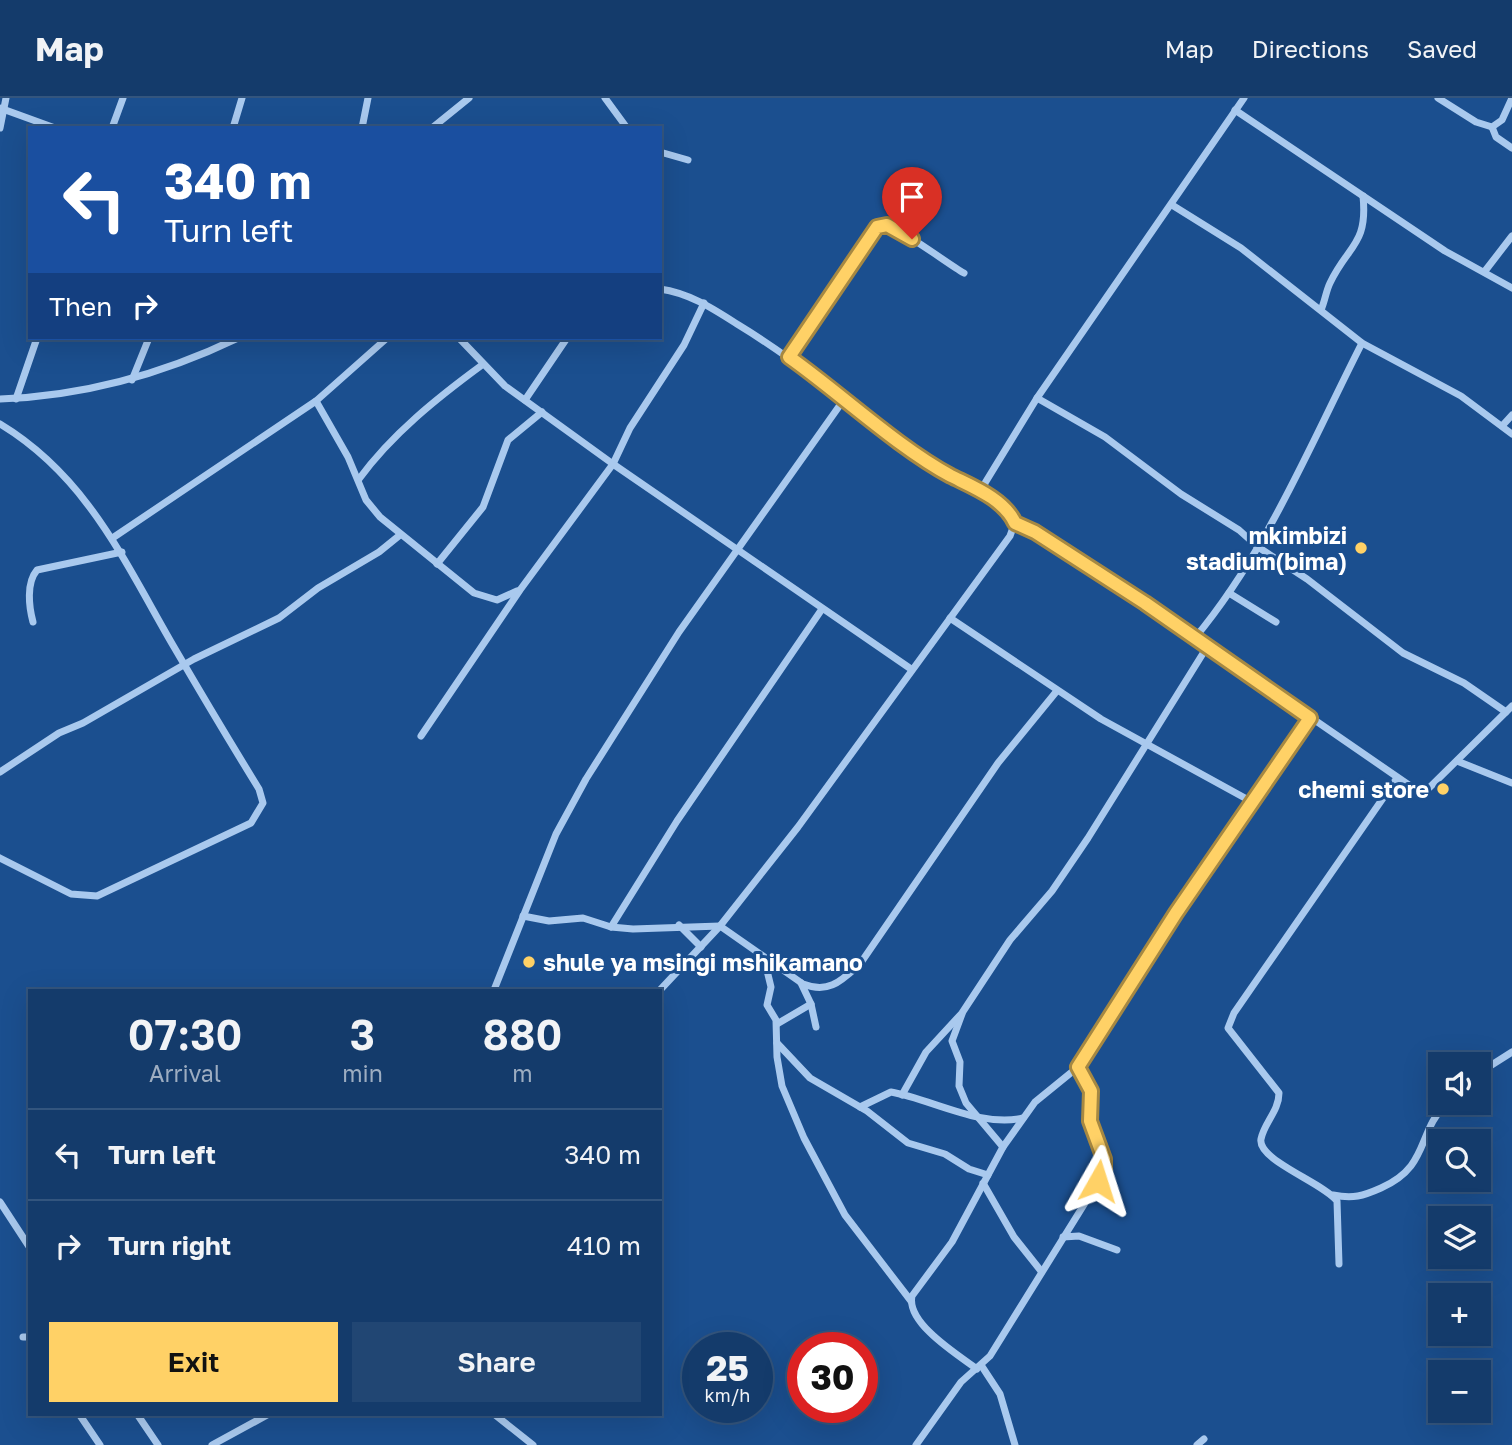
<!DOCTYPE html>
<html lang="en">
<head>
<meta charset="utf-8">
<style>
  :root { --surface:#143b6b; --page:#214673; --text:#f1f3f6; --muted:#9dadc1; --line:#33557e; --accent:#ffd166 }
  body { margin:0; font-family:"Golos Text",sans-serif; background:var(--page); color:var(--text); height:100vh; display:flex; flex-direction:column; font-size:26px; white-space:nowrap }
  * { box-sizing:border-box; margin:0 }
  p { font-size:23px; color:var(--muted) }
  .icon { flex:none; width:38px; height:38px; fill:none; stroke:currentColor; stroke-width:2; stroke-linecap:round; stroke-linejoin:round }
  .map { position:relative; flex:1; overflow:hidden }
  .details { position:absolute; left:28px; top:891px; width:634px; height:427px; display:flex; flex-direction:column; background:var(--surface); border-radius:0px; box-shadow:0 7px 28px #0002,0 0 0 2px var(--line) }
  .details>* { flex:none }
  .guide { position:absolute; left:28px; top:28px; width:634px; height:214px; border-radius:0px; box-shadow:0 7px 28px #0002,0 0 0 2px var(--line); background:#1a4fa0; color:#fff; overflow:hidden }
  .buttons { position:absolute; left:1428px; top:954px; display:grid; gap:14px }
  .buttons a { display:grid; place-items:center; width:63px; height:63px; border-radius:0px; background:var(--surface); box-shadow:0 7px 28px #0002,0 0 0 2px var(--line); font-size:35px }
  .speed { position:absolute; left:682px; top:1234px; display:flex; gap:14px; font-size:35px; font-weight:700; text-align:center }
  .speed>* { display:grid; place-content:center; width:91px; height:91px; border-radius:50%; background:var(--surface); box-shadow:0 7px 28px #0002,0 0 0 2px var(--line); line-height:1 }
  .speed small { font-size:18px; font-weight:400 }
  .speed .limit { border:10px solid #d22; background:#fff; color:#111 }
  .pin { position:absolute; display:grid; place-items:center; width:60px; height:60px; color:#fff; margin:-72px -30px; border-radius:50% 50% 50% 0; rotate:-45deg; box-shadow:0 0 7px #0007 }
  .pin .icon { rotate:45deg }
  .me { position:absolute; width:77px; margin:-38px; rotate:6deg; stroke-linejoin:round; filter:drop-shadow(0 0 5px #0008) }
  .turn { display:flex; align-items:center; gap:24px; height:147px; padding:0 21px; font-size:32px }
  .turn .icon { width:91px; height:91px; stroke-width:2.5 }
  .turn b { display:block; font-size:49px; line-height:60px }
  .then { display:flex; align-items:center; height:66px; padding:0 21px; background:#0003; gap:14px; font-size:26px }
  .eta { display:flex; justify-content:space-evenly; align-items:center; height:119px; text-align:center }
  .eta b { font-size:42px; font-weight:600; line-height:49px }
  .button { display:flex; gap:14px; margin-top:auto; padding:14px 21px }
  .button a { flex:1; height:80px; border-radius:0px; background:var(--accent); color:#111; font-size:28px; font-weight:600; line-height:80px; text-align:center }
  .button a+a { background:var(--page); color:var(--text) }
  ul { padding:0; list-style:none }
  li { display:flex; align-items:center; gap:21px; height:91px; padding:0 21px; border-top:2px solid var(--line) }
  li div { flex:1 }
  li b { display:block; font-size:26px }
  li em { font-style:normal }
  header { display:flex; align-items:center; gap:42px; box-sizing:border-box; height:98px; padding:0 35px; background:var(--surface); border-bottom:2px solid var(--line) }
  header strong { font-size:33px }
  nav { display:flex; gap:38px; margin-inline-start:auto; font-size:24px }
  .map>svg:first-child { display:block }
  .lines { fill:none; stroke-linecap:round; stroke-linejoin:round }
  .minor { stroke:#a9c9ee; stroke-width:7 }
  .route-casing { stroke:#a68842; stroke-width:18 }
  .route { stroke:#ffd166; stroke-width:12 }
  .poi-dot { fill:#ffd166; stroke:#1b4f8f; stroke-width:2.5 }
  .labels { text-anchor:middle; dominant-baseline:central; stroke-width:6; stroke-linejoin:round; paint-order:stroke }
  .poi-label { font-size:23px; font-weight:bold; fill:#fff; stroke:#1b4f8f; text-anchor:end }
</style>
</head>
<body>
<header>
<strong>Map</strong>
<nav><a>Map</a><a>Directions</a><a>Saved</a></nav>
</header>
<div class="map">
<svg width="1512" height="1347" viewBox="0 0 1512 1347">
  <rect width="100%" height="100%" fill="#1b4f8f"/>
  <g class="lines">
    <g class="minor">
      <path d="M605,0l22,30"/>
      <path d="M1438,0l38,24 16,5 10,-7 10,-22"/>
      <path d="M0,10l55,20"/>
      <path d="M1235,12l210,141 67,37"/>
      <path d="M1492,29l4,10 16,11"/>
      <path d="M0,30l6,-30"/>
      <path d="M112,30l11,-30"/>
      <path d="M233,30l9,-30"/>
      <path d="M362,30l6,-30"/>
      <path d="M432,30l37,-30"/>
      <path d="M660,54l28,8"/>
      <path d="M1172,107l69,43 121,95 99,53 51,38"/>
      <path d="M1485,173l27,-35"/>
      <path d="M660,191c29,4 52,19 77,35 86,52 158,123 247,169"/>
      <path d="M1321,212c4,-9 5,-19 9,-27 18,-38 38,-38 33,-87"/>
      <path d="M459,240l46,48 108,78 298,205"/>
      <path d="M789,259l91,-133c15,-1 66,39 84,49"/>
      <path d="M132,282l17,-42"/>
      <path d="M1037,300l68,39 76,57 58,36 19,17 49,32 96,74 61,30 42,29"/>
      <path d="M0,301c84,-3 163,-25 238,-61"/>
      <path d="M16,301l21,-61"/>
      <path d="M525,302l42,-62"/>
      <path d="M316,303l32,56 18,43 14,17 94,76 23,7 20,-9"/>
      <path d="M0,326c88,53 125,139 174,223 28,48 56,95 85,142l4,14 -12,20 -154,73 -26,-2 -71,-36"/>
      <path d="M1502,328l10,-11"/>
      <path d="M359,381c33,-45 78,-81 123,-114"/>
      <path d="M1015,424l130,81 274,189 9,-3 84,-83"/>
      <path d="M114,439l202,-136 71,-63"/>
      <path d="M437,466l46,-57 25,-67 34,-28"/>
      <path d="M1229,495l47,29"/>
      <path d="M950,520l151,101 153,84"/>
      <path d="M33,524c-4,-15 -7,-39 4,-52l85,-18"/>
      <path d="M1194,541c73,-87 117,-196 168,-296"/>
      <path d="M421,638l99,-146 93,-126 17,-36 54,-83 20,-42"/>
      <path d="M1457,663l55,22"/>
      <path d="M0,674l59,-39 24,-10 111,-64 85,-41 39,-30 61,-36 21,-17"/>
      <path d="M523,818l26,5 34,-3 28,9 22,2 87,-3 83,58c26,10 38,-3 57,-20l138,-201 58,-71"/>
      <path d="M679,827l22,22"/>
      <path d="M611,829l66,-106 145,-212"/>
      <path d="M764,860l7,29 -4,18 9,15 1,37 5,29 22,52 41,77 66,86"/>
      <path d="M801,885l10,21 5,23"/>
      <path d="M494,892l62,-156 30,-55 93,-147 166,-234"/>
      <path d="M660,892l60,-64 78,-99 212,-291 5,-14 -5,-10 -26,-19 1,-10 52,-85 207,-300"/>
      <path d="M962,916l-10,27 8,21 -1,24 7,17 37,44"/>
      <path d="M777,926l34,-20"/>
      <path d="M777,945l33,35 57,33 41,32 37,11 24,15 19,6"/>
      <path d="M1479,975l33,-21"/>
      <path d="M902,997l24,-43 36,-39 48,-73 42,-49 36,-53 119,-191"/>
      <path d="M860,1009l31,-15c40,7 90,36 132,26"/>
      <path d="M983,1085l31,54 27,34"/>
      <path d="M1333,1097c20,4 30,1 48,-7 49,-22 35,-54 66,-86"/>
      <path d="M0,1104l30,46"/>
      <path d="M1063,1139l16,-1 38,14"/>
      <path d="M1339,1166l-2,-63c-13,-18 -80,-41 -76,-62 3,-16 18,-28 18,-46l-51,-65 6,-15 163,-235"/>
      <path d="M23,1239h7"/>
      <path d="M981,1267l19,29 15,51"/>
      <path d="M977,1271c-19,-14 -71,-46 -65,-73l40,-54 51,-95 32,-45 43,-35 98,-154 134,-195"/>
      <path d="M79,1316l21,31"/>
      <path d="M137,1316l21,31"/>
      <path d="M494,1316l39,31"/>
      <path d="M212,1347l57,-31"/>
      <path d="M916,1347l45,-63 29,-26 113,-182 1,-15 -14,-38 1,-29 -13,-25"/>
      <path d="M1197,1347l7,-6"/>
    </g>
  </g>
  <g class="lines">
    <g class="route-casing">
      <path id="route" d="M912,141l-25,-14 -10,2 -88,130c51,36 108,90 162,119 22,11 53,23 64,47l20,9 110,71 165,115 -134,195 -98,154 13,24 -1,30 14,38v11l-6,11"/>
    </g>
    <use href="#route" class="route"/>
  </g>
  <g class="poi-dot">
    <circle cx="1361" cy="450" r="7"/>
    <circle cx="1443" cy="691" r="7"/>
    <circle cx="529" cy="864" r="7"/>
  </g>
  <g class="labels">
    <g class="poi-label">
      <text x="1347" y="437">mkimbizi<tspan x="1347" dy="26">stadium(bima)</tspan></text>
      <text x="1429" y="691">chemi store</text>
      <text x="543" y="864" text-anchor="start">shule ya msingi mshikamano</text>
    </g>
  </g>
</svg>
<div class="buttons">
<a><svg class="icon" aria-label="sound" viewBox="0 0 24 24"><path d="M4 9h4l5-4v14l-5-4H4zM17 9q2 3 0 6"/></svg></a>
<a><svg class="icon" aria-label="search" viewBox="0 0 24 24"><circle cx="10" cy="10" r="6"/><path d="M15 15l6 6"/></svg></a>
<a><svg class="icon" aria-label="layers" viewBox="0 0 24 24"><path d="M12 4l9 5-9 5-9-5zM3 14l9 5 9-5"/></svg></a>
<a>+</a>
<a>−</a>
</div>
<div class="speed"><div>25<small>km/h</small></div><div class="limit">30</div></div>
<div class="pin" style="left:912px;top:141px;background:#d93025"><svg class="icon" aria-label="arrive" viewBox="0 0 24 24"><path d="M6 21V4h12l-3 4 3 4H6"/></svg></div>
<svg class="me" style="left:1098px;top:1083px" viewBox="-20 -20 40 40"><path d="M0-17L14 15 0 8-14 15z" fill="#ffd166" stroke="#fff" stroke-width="4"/></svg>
<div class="guide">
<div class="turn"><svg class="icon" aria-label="left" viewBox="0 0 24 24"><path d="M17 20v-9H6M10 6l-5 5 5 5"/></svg><div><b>340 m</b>Turn left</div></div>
<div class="then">Then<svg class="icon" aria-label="right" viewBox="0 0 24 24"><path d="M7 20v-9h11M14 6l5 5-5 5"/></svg></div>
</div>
<section class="details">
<div class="eta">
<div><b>07:30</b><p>Arrival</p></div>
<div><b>3</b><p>min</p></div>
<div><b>880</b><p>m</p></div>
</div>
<ul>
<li><svg class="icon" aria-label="left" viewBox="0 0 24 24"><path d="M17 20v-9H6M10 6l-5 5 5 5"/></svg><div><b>Turn left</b></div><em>340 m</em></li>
<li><svg class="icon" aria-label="right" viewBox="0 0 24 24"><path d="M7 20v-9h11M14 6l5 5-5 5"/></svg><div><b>Turn right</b></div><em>410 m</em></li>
</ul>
<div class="button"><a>Exit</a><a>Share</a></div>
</section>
</div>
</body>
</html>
